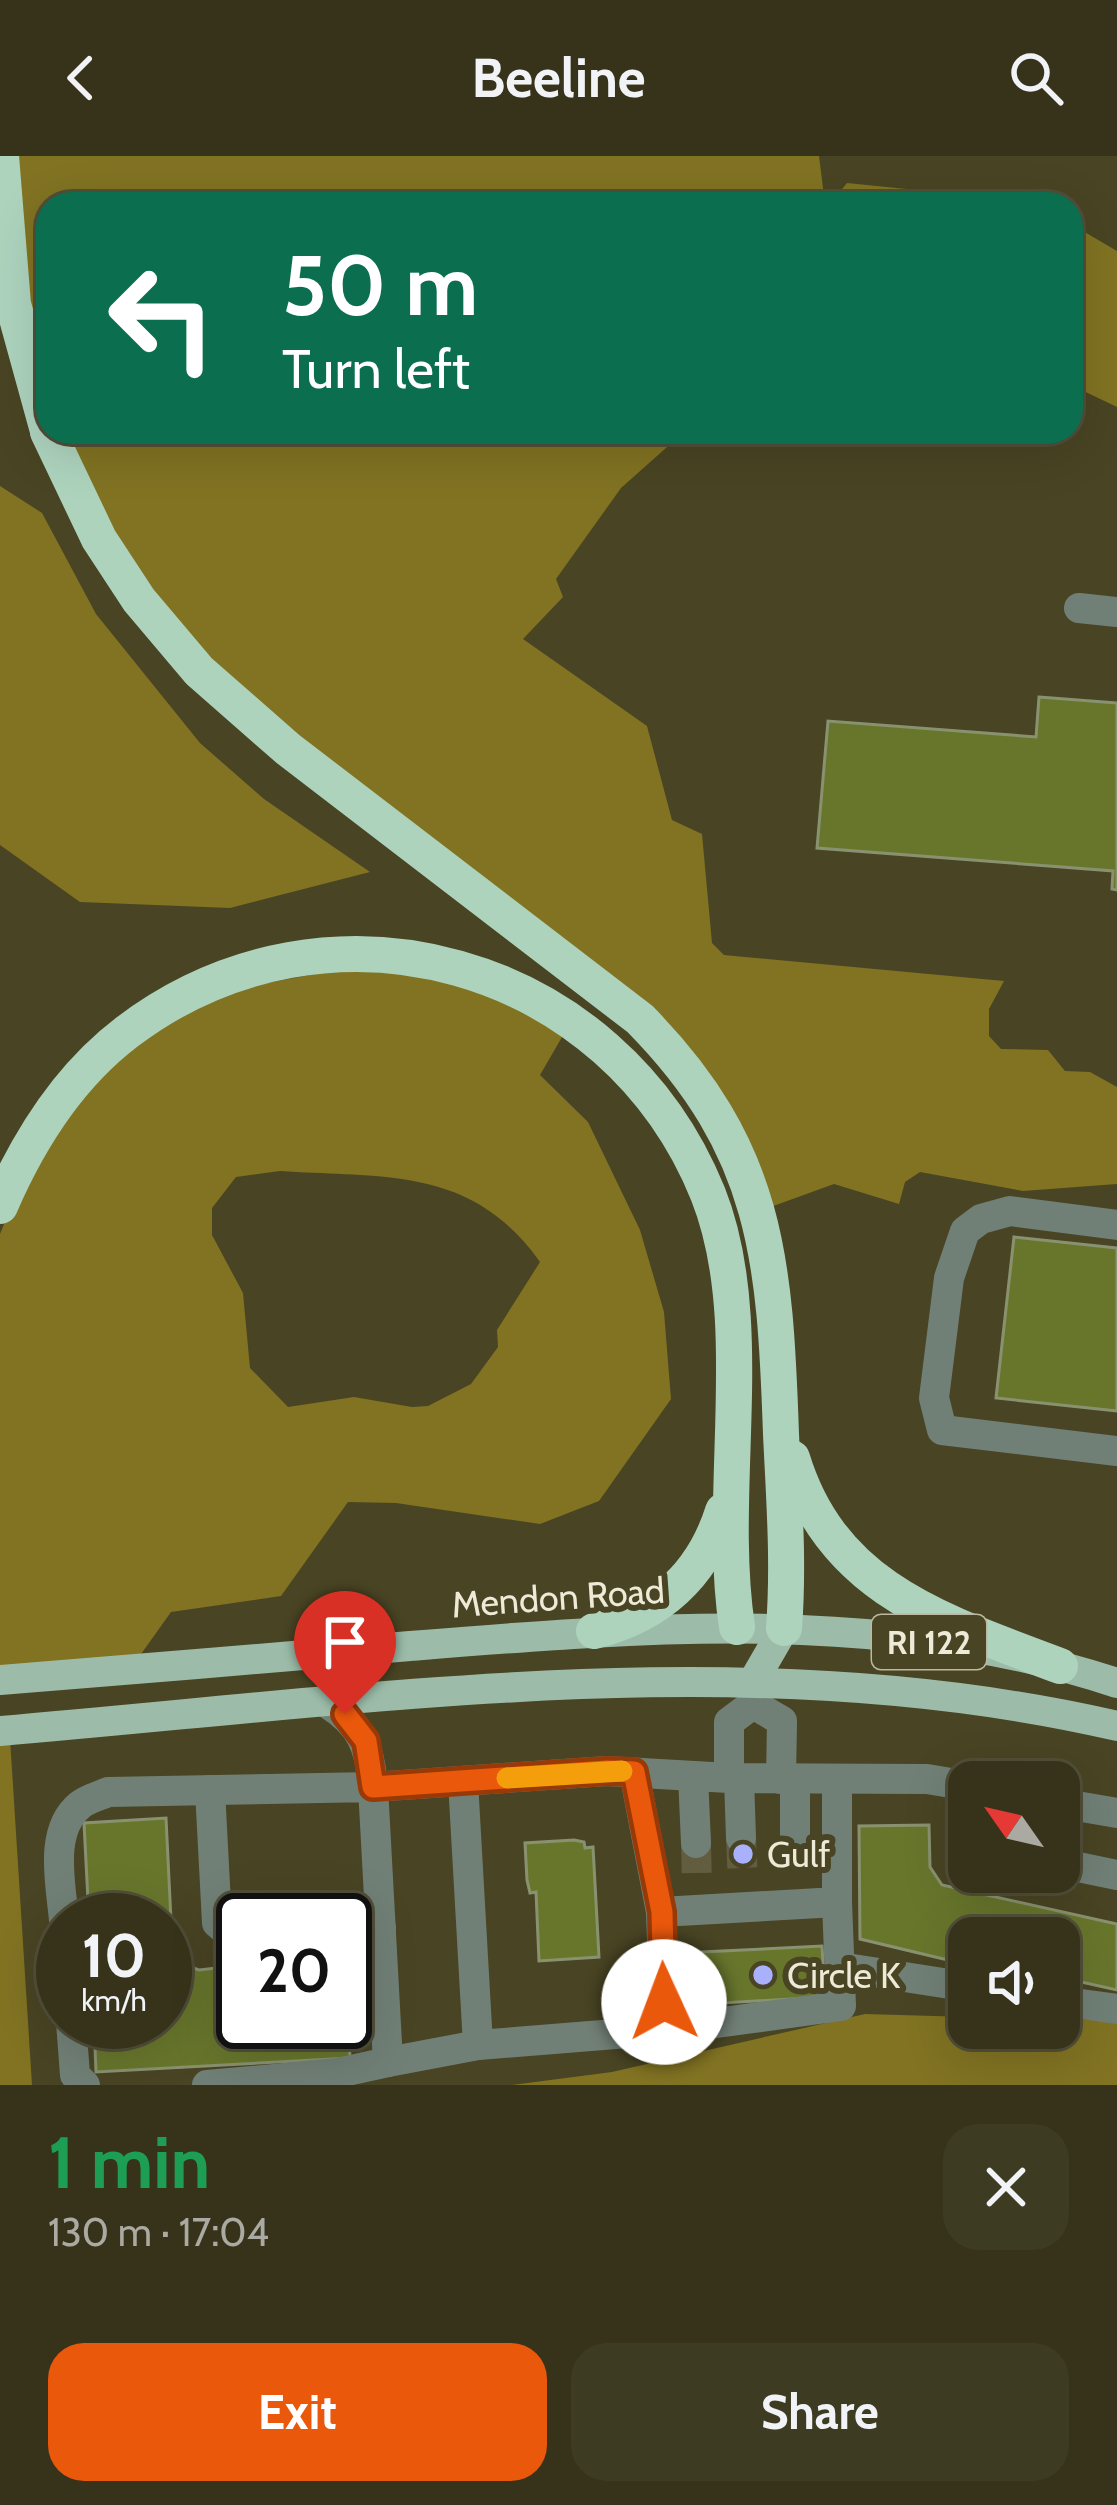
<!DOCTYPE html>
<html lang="en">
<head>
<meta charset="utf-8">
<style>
  :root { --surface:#37331a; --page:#3e3b23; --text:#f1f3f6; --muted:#aaaaa2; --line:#514e39; --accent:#ea580c }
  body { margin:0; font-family:Cabin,sans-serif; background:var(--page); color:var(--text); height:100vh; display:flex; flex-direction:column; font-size:45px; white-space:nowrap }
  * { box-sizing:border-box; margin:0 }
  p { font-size:39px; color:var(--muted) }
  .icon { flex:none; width:66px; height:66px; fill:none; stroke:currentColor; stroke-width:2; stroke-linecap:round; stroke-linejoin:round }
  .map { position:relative; height:1929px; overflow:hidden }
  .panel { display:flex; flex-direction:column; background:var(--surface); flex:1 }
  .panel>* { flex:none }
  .guide { position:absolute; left:36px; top:36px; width:1047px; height:252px; border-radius:36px; box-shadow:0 12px 48px #0002,0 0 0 3px var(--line); background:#0b6e4f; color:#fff; overflow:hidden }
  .needle { width:78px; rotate:304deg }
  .buttons { position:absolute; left:948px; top:1605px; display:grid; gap:24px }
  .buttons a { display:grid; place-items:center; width:132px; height:132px; border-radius:24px; background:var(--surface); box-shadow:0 12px 48px #0002,0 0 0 3px var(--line); font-size:60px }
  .speed { position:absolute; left:36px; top:1737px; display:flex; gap:24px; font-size:60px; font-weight:700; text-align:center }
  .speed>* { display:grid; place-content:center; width:156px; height:156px; border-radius:50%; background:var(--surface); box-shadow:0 12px 48px #0002,0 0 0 3px var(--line); line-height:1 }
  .speed small { font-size:30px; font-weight:400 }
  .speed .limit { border:6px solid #111; border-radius:18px; background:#fff; color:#111 }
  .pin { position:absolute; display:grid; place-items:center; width:102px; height:102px; color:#fff; margin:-123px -51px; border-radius:50% 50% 50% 0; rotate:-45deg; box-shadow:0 0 12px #0007 }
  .pin .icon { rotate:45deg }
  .me { position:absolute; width:132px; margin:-66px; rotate:358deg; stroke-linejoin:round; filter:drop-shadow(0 0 9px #0008) }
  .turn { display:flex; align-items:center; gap:42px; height:252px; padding:0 48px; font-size:54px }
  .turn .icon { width:156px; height:156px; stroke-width:2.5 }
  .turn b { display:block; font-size:84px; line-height:102px }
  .round { display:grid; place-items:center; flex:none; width:126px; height:126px; border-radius:36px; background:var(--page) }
  .head { display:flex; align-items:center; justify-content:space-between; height:204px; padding:0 48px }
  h1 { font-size:72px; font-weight:800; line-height:90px; color:#1e9e55 }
  .action { display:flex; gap:24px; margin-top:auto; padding:24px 48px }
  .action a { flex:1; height:138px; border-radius:36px; background:var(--accent); color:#fff; font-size:48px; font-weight:800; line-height:138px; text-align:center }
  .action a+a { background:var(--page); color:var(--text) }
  header { display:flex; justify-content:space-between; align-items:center; height:156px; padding:0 48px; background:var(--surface); font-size:54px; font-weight:800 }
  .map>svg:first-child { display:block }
  .forest { fill:#817322; fill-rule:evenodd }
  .building { fill:#68762c; stroke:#899270; stroke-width:3 }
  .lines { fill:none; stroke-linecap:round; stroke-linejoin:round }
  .minor-tunnel { stroke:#625d3e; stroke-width:30; stroke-dasharray:30 15; stroke-linecap:butt }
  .minor { stroke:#718077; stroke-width:30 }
  .major { stroke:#9cbca9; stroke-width:30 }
  .highway { stroke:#add3bd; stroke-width:36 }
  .route-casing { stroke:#983908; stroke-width:30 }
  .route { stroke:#ea580c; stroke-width:21 }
  .slow { stroke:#f59e0b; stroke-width:21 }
  .poi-dot { fill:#a9b0fc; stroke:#494423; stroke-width:4.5 }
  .labels { text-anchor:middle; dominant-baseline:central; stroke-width:12; stroke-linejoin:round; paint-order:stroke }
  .shield { fill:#494423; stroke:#bcb8a1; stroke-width:3 }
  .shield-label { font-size:33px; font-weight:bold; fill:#edead7 }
  .street-label { font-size:36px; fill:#edead7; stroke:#494423 }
  .poi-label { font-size:36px; fill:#edead7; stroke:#494423; text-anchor:start }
</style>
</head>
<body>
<header><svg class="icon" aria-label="back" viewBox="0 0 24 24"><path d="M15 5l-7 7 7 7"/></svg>Beeline<svg class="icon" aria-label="search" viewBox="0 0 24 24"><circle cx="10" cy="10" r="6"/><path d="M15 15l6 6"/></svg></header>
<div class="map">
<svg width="1117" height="1929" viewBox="0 0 1117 1929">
  <rect width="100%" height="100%" fill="#494423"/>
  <g class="forest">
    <path d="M10,0h809l6,48h-777v216l-11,-30z"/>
    <path d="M847,27l187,19 3,2h-207z"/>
    <path d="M1071,68l46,27v156l-46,-22z"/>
    <path d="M52,276h632l-63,56 -65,91 7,18 -40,42 124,87 25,94 30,14 10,109 12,12 280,26 -15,28v27l12,13 47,1 17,21 25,1 27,15v97l-94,7 -103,-19 -15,10 -6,22 -65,-20 -69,25 -52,-113 -530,-437z"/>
    <path d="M0,330l42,27 54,101 104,129 64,56 106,73 -140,36 -150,-6 -80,-57z"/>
    <path d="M400,802l169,67 -29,50 48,47 52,108 24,82 7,87 -72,102 -59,23 -144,-21 -48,-1 -67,94 -110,16 -42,59 -129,16v-453l31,-76 74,-99 94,-63zM280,1015c105,7 192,-5 260,91l-43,68 1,17 -27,37 -43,22 -16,1 -58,-10 -66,10 -38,-39 -7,-75 -31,-58v-27l24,-31z"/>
    <path d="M0,1581l10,1 22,347h-32z"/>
    <path d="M865,1858l104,3v11h90v-9l58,1v65h-605l100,-13z"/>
  </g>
  <g class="building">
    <path d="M1039,541l78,6v187l-5,-1 1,-18 -296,-23 11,-127 208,16z"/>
    <path d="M1014,1081l103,11v163l-121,-13z"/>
    <path d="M166,1662l7,143 26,9 18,-2v-13l26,-1v68h102v-68l5,104 -254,14 -2,-50h71v-102h-76l-5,-97z"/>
    <path d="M929,1669l1,42 12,18 175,39v66l-58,-13v-39h-90v27l-109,-26 -1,-113z"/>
    <path d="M574,1684l10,2 1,6 8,-1 6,110 -60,4 -3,-69 -6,1 -3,-13 -2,-37z"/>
    <path d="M822,1790l3,51 -120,7 -3,-52z"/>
  </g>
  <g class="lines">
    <g class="minor-tunnel">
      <path d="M741,1682l2,44"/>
      <path d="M795,1682l1,42"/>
      <path d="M696,1687l1,41"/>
    </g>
    <g class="minor">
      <path d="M1079,452l38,4"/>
      <path d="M1117,1069l-107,-14 -29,8 -16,12 -16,47 -15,120 8,32 175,21"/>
      <path d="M328,1548c34,21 42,44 45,83l234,-16 122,7 198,1 42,7"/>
      <path d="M753,1548l29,17 -1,58"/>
      <path d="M693,1620l3,67"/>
      <path d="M729,1622v-56l24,-18"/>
      <path d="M739,1622l2,60"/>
      <path d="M795,1623v59"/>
      <path d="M463,1625l15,264 187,-15 -4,-118 -27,-140"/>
      <path d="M210,1634l7,133 13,11 13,-1"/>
      <path d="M1059,1647l58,10"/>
      <path d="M1059,1707l58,12"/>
      <path d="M661,1756l176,-10v-123"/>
      <path d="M64,1764c-3,-35 -16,-89 16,-115 7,-6 19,-9 28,-13l265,-5 15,275 -50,11 -131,12"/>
      <path d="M345,1773l36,-1"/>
      <path d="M840,1811l129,20"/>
      <path d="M1059,1845l58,8"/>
      <path d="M71,1866l4,53 10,10"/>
      <path d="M665,1874l176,-24 -4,-104"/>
      <path d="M388,1906l90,-17"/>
    </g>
    <g class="major">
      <path d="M0,1524c137,-11 273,-22 410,-34 236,-19 478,-39 707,37"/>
      <path d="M754,1524l30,-52"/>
      <path d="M0,1575c371,-31 750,-90 1117,-5"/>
    </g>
    <g class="highway">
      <path d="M1,0l12,148 35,127"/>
      <path d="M48,276l51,107 40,61 60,71 89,78 352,270c128,130 135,241 141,415 3,64 8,129 3,194"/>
      <path d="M0,1050c29,-67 69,-130 127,-174 202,-153 487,-71 581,162 51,128 8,295 29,433"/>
      <path d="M792,1302c40,132 152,164 268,208"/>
      <path d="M594,1475c65,-16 109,-56 129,-120"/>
    </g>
  </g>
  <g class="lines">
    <g class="route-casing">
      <path id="route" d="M345,1558l21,27 7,46 234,-16 27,1 28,140 2,90"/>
    </g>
    <use href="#route" class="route"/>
    <path class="slow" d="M507,1622l115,-7"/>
  </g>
  <g class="poi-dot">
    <circle cx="743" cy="1698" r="12"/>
    <circle cx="763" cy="1819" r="12"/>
  </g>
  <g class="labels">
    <rect class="shield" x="872" y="1459" width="114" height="54" rx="9"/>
    <g class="shield-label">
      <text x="929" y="1486">RI 122</text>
    </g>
    <g class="street-label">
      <text transform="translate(558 1441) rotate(-4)">Mendon Road</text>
    </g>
    <g class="poi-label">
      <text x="767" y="1698">Gulf</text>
      <text x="787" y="1819">Circle K</text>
    </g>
  </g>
</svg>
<div class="buttons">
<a><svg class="needle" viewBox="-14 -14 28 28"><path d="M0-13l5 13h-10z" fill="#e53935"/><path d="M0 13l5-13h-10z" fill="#aaaaa2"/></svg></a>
<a><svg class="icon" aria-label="sound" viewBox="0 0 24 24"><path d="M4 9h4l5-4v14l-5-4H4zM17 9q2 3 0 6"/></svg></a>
</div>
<div class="speed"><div>10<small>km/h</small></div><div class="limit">20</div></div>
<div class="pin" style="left:345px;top:1558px;background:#d93025"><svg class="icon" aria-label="arrive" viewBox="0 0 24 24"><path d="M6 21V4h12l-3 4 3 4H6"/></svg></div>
<svg class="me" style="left:664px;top:1846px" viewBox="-20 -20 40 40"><circle r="19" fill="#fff"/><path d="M0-13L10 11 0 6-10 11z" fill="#ea580c"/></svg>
<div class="guide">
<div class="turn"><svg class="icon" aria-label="left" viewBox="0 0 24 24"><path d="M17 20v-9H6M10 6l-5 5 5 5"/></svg><div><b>50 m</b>Turn left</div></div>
</div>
</div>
<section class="panel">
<div class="head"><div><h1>1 min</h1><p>130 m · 17:04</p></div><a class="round"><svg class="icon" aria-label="close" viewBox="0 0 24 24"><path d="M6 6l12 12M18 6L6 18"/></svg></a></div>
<div class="action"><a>Exit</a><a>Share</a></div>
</section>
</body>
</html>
